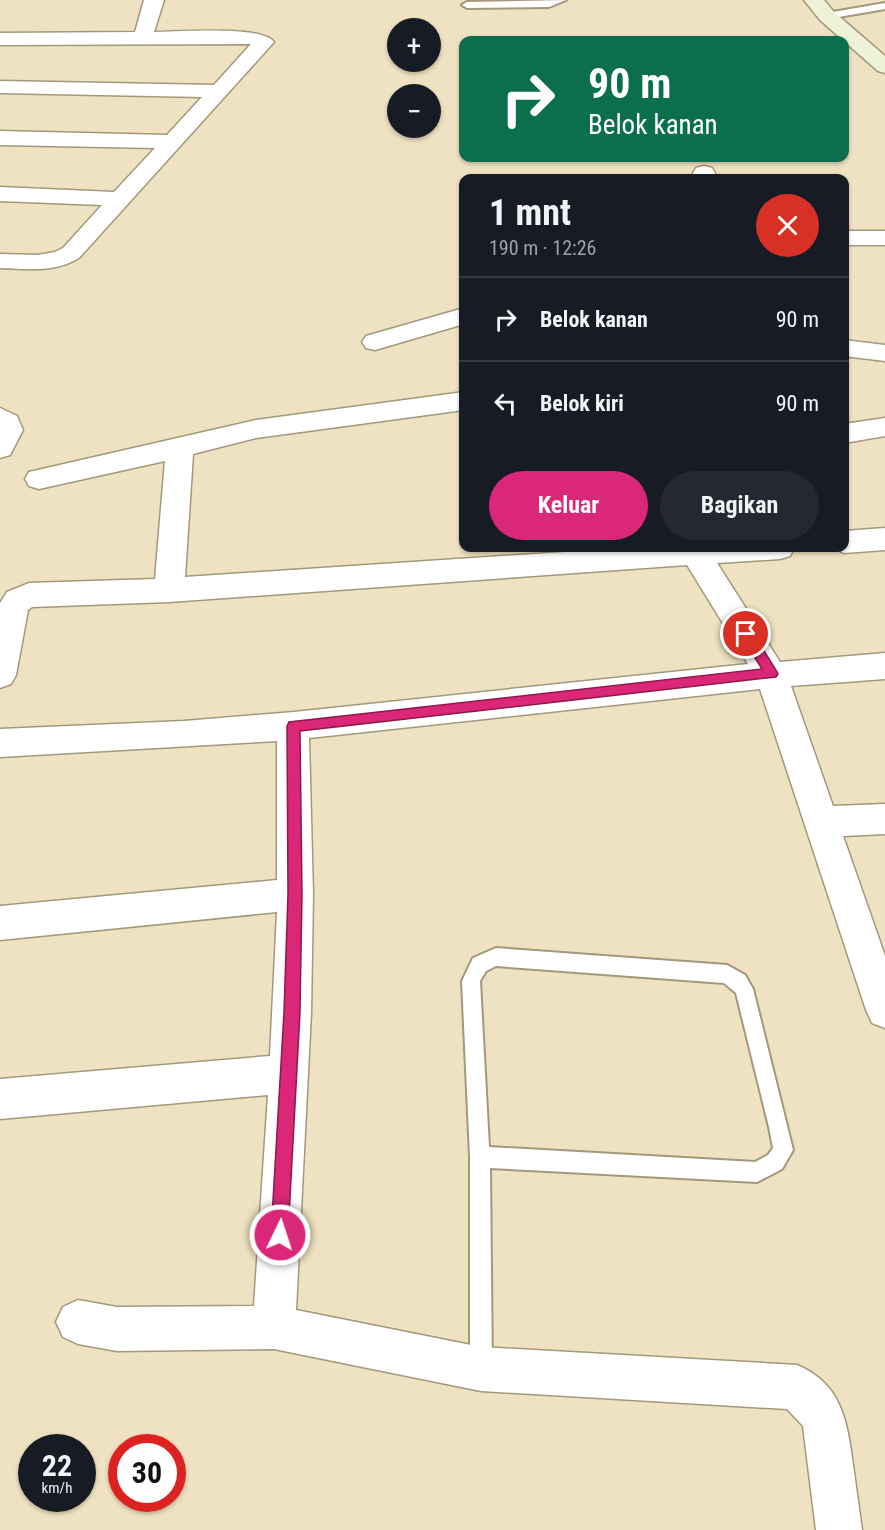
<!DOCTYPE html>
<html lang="id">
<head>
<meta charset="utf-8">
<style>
  :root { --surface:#171b24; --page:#242831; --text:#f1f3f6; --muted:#9ea1a6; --line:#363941; --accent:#db2777 }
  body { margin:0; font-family:"Roboto Condensed",sans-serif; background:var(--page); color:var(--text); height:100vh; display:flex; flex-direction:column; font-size:22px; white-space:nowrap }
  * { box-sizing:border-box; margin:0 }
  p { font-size:20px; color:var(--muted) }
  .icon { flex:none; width:33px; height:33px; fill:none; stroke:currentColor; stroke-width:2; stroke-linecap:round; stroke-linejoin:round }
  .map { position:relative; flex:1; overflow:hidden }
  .side { position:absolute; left:459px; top:174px; width:390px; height:378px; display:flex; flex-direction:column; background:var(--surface); border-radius:12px; box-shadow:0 2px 4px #0004 }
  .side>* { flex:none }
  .banner { position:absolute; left:459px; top:36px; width:390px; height:126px; border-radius:12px; box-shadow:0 2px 4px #0004; background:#0b6e4f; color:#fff; overflow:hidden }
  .buttons { position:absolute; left:387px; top:18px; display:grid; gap:12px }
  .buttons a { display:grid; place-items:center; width:54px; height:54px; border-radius:50%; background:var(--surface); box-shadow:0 2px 4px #0004; font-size:30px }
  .speed { position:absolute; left:18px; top:1434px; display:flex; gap:12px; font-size:30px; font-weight:700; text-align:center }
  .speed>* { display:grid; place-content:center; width:78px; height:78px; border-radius:50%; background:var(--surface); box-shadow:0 2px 4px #0004; line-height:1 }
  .speed small { font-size:15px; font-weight:400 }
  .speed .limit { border:9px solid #d22; background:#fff; color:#111 }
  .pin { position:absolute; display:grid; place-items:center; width:51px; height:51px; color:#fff; margin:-26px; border:3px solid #fff; border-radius:50%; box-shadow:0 2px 6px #0007 }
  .me { position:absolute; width:66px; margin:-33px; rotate:4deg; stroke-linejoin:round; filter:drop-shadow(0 0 4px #0008) }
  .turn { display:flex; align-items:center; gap:21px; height:126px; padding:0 30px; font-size:27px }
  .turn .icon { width:78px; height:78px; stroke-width:2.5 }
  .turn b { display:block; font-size:42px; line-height:51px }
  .round { display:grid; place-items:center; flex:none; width:63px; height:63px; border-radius:32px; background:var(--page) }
  .head { display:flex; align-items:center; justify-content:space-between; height:102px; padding:0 30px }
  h1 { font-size:36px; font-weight:700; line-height:45px }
  .button { display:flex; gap:12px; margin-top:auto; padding:12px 30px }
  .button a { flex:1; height:69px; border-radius:36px; background:var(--accent); color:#fff; font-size:24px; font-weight:700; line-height:69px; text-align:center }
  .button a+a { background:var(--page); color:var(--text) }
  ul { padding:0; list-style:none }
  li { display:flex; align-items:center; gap:18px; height:84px; padding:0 30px; border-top:2px solid var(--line) }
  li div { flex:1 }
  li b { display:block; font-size:22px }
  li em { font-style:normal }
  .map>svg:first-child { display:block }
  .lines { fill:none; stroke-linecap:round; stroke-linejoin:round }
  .lane-casing { stroke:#a4987a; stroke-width:4 }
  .street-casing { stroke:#a4987a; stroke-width:3 }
  .secondary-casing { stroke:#a4987a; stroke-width:3 }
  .lane { fill:#fff; fill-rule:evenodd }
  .street { fill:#fff; fill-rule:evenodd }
  .secondary { fill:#eef2d6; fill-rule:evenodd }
  .route { fill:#db2777; stroke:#8e194d; stroke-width:1.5 }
</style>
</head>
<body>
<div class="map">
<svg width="885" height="1530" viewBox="0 0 885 1530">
  <rect width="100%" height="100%" fill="#efe2c2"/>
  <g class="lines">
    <g class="lane-casing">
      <g id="lane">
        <path d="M566,0l-17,7 -82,1 -5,-3 5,-3z"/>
        <path d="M885,3v6l-58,10 -5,-3 5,-3z"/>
        <path d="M496,948l231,17 18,10 8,14 40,161 -11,19 -25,13 -267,-14 2,200 -3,8 -8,3 -8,-3 -3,-8v-211l-8,-176 11,-23zM496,966l228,17 12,10 33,134 4,21 -5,7 -13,7 -266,-15 -9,-166 6,-10z"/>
      </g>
    </g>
    <g class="street-casing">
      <g id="street">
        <path d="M144,0h20l-10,32c23,0 108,-7 120,10l-195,216c-24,15 -52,11 -79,10v-14l37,1 18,-3 8,-4 39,-43 -102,-4v-14l114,5 41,-44 -155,-3v-14l167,4 35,-38 -202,-4v-12l214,4 37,-41 -251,1v-12l135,-1z"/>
        <path d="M704,166l8,2 3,5v5h-22v-5l3,-5z"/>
        <rect x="844" y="231" width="41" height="14"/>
        <path d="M464,308v16l-89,26 -9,-2 -4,-6 4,-6z"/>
        <path d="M844,340l41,5v16l-41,-5z"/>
        <path d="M464,392v18l-208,28 -63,16 -8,123 440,-29h169l-4,8 -10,3 -63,4 63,99 105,-9v26l-94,7 42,120 52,-2v30l-42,2 42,120v72l-13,-5 -6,-13 -106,-321 -451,49 4,156 -2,119 -15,297 185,37 316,18c45,19 50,56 56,100 3,21 6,43 9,65h-46l-13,-104 -16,-17 -306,-18 -207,-42 -157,2 -39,-7 -15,-7 -7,-15 7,-15 15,-7 39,7 137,-1 14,-211 -268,24v-40l270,-23 7,-144 -277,28v-34l277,-26v-139l-277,16v-28l184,-8 110,-9 454,-48 -61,-99 -518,37 -137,5 -4,3 -12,65 -5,9 -11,4v-85l7,-11 22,-9 126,-4 10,-118 -126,28 -10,-3 -4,-7 4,-7 227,-52z"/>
        <path d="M0,408l17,8 6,14 -13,25 -10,3z"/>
        <path d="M885,418v18l-41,7v-19z"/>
        <path d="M885,528v22l-41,3 -11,-5h11v-17z"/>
      </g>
    </g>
    <g class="secondary-casing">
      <path id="secondary" d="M804,0h20l10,12 51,44v17l-7,-2 -58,-51z"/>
    </g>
    <use href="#lane" class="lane"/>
    <use href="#street" class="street"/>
    <use href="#secondary" class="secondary"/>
  </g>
  <path class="route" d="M746,629l5,1 25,40 2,4 -2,3 -476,54 2,163 -2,118 -12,223 -2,6 -6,3 -6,-3 -3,-6 13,-223 4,-118 -1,-168 2,-4 473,-53 -22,-35z"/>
</svg>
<div class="buttons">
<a>+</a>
<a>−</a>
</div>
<div class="speed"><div>22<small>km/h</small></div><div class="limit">30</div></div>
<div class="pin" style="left:746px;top:634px;background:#d93025"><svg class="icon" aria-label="arrive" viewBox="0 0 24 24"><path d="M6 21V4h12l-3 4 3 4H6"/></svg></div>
<svg class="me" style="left:280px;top:1235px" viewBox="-20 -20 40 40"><circle r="17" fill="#db2777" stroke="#fff" stroke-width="3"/><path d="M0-11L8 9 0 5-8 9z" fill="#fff"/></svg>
<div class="banner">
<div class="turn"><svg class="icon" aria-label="right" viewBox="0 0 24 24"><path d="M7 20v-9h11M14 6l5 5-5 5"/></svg><div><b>90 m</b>Belok kanan</div></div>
</div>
<section class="side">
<div class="head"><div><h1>1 mnt</h1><p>190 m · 12:26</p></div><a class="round" style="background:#d93025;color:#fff"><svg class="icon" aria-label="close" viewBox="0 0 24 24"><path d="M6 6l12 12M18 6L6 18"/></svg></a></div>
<ul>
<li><svg class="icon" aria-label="right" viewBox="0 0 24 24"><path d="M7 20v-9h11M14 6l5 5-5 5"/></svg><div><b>Belok kanan</b></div><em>90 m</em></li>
<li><svg class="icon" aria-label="left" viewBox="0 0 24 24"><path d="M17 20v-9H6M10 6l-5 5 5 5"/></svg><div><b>Belok kiri</b></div><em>90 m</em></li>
</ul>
<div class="button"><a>Keluar</a><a>Bagikan</a></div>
</section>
</div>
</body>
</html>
